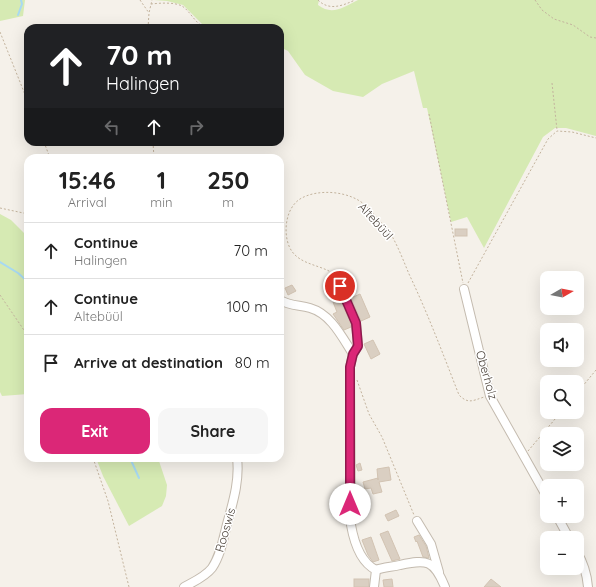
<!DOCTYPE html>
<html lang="en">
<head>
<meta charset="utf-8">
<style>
  :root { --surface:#fff; --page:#f6f6f6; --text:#222; --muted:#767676; --line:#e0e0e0; --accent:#db2777 }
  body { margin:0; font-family:Quicksand,sans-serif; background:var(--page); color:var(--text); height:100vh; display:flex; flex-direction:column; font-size:15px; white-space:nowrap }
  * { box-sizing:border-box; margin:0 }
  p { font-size:13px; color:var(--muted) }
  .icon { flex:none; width:22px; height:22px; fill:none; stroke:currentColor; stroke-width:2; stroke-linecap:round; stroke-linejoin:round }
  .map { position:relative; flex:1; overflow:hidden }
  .details { position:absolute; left:24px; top:154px; width:260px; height:308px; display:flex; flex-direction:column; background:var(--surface); border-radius:12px; box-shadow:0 4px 16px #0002 }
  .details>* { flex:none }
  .hud { position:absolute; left:24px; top:24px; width:260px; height:122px; border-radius:12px; box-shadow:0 4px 16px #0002; background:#202124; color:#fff; overflow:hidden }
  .needle { width:26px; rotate:81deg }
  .buttons { position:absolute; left:540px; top:271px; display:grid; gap:8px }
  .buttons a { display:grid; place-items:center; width:44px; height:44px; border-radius:8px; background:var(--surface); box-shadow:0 4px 16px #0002; font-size:20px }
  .pin { position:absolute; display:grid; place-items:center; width:34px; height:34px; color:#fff; margin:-17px; border:2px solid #fff; border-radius:50%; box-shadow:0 1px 4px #0007 }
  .me { position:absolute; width:44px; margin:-22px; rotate:0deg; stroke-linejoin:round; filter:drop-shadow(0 0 3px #0008) }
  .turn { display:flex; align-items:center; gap:14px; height:84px; padding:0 16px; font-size:18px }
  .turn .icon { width:52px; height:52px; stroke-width:2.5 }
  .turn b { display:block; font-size:28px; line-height:34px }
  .lanes { display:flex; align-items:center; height:38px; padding:0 16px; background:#0003; justify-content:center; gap:20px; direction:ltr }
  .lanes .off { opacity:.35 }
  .eta { display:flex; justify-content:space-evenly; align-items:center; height:68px; text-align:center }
  .eta b { font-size:24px; font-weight:800; line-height:28px }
  .action { display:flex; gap:8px; margin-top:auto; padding:8px 16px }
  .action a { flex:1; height:46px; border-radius:12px; background:var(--accent); color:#fff; font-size:16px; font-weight:800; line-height:46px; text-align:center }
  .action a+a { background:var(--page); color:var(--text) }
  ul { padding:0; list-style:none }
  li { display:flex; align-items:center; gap:12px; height:56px; padding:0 16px; border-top:1px solid var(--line) }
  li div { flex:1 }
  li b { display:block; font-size:15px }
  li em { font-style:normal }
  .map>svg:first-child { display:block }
  .green { fill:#d6eab3 }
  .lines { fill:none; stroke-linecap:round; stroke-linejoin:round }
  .stream { stroke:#a7d9f2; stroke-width:2 }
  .building { fill:#dacfc2; stroke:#d2c3b2 }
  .minor-casing { stroke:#c4bbaf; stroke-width:10 }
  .path { stroke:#c3b39d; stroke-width:1; stroke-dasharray:2 2; stroke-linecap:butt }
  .minor { stroke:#fff; stroke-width:8 }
  .route-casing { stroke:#8e194d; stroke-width:10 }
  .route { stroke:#db2777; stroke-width:7 }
  .labels { text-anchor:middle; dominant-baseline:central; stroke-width:3; stroke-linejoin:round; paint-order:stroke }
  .street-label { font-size:12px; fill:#4a4138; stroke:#fff }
</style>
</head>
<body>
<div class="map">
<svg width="596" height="587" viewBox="0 0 596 587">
  <rect width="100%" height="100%" fill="#f5f1ea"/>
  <g class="green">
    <path d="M0,0h25l-2,16 -23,5z"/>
    <path d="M154,0h165l-1,5c14,11 26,2 40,-5h238v136l-30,-8h-11l-12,9 -59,111 -17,-31 -16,5 -24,-114h-4l-9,-37 -32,13 -19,13 -30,-6 -28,-16 -17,-24 -8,-4v-19h-45l-9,-3 -16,3 -7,-3 -20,-20 -16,-4z"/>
    <path d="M0,214l11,6 17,17v157l-26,2 -2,-4z"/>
    <path d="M96,458h62l9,27 -1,11 -4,10 -33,20 -26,-50z"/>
  </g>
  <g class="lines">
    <g class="stream">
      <path d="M18,15l4,-11 -1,-4"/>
      <path d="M0,262l18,11 10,9"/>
      <path d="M130,458l9,20"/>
    </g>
  </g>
  <g class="building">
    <rect x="455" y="229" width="12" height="7"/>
    <path d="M292,285l4,6 -8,4 -3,-7z"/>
    <path d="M360,294l10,23 -9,4 -10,-23z"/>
    <path d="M340,299l11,25v3l-7,3 -11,-16 4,-2 -4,-10z"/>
    <path d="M373,340l7,14 -9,5 -7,-15z"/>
    <path d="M360,463l2,7 -4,1 -2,-6z"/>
    <path d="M389,467l2,13 -12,2 3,10 -9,2 -2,-6 -6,1 -2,-7 15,-4v2l-1,-11z"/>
    <path d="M396,510l3,6 -11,5 -3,-6z"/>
    <path d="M388,531l12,28 -8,2 -12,-27z"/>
    <path d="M419,535l7,11 3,12 -6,-1 -6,-16 -1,1 -2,-5z"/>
    <path d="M371,537l8,23 -6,2 -5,-7 -6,-15z"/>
    <rect x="354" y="579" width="15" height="8"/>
    <path d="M392,579l1,8h-9l-1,-7z"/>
    <path d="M491,579l10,8h-17z"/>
  </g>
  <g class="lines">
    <g class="minor-casing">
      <g id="minor">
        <path d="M340,286l16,37 2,23 -5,8 -3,13 1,158c3,17 9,37 25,45"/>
        <path d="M464,289l26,107 57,101"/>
        <path d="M280,300c10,6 20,5 30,8 21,6 32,29 43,46"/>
        <path d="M557,516l12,22"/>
        <path d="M417,521l14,23 8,28"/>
        <path d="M577,552c6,10 10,23 11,35"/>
        <path d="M376,570c7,-3 16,-3 24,-5 27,-6 34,-5 45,22"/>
        <path d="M184,587c9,-5 21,-10 28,-19 8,-12 11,-27 14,-40 6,-23 14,-46 11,-70"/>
        <path d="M374,587l2,-17"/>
      </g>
    </g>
    <g class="path">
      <path d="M140,0l9,13"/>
      <path d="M318,0c11,11 24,6 37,0"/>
      <path d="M535,0l7,10 12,9 19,6 17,12 6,1"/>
      <path d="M151,4c9,-1 23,-2 31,2 8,5 12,16 23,22"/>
      <path d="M148,28l1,-15 3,-13"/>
      <path d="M0,32l28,70"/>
      <path d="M552,83l5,47"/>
      <path d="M429,114l34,169"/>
      <path d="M44,142l6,16"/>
      <path d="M153,142l1,16"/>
      <path d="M0,208l28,6"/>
      <path d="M336,281c-2,-3 -4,-8 -7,-10 -14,-7 -33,-8 -40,-25 -6,-15 -3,-38 11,-47 18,-11 51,-8 66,7 8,9 21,22 27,32 6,11 11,24 16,36 19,40 34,80 50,121 9,9 13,6 25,2"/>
      <path d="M468,283l80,-144 9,-8 15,1 24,6"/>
      <path d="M0,295l28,41"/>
      <path d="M357,380l12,34 13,23 32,78"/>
      <path d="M577,393l19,-23"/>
      <path d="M528,451l33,-39"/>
      <path d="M93,458l15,43 21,86"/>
    </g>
    <use href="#minor" class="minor"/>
  </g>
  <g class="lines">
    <g class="route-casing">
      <path id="route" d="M340,286l16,37 2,23 -5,8 -3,13v137"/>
    </g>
    <use href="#route" class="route"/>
  </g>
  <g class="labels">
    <g class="street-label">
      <text transform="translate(376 221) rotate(48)">Altebüül</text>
      <text transform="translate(487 375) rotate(74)">Oberholz</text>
      <text transform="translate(225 530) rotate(-74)">Rooswis</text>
    </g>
  </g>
</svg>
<div class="buttons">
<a><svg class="needle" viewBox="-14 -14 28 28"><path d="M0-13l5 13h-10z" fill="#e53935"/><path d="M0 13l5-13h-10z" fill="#767676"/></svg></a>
<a><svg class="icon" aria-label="sound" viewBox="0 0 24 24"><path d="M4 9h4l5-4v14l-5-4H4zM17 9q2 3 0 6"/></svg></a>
<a><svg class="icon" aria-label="search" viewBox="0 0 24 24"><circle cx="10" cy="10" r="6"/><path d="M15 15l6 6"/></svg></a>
<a><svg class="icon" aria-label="layers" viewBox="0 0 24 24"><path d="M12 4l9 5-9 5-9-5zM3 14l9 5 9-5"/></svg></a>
<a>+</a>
<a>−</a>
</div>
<div class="pin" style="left:340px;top:286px;background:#d93025"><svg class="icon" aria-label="arrive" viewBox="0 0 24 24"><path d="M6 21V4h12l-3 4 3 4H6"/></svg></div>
<svg class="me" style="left:350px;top:504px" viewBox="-20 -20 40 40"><circle r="19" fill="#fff"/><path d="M0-13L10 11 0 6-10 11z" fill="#db2777"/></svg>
<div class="hud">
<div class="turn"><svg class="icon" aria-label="ahead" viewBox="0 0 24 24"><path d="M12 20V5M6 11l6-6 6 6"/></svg><div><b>70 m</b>Halingen</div></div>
<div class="lanes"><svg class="icon off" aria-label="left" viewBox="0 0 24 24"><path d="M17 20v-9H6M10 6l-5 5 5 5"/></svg><svg class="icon" aria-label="ahead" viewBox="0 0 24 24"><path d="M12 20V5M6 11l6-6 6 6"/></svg><svg class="icon off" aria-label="right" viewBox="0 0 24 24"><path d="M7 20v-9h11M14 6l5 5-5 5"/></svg></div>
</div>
<section class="details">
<div class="eta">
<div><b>15:46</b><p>Arrival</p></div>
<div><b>1</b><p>min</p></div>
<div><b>250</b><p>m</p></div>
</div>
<ul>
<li><svg class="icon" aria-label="ahead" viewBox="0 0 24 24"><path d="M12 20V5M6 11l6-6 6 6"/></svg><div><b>Continue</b><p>Halingen</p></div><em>70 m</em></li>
<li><svg class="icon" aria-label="ahead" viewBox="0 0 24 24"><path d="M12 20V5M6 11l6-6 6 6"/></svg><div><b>Continue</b><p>Altebüül</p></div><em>100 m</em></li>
<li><svg class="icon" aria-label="arrive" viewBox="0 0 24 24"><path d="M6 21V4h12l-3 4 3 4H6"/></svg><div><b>Arrive at destination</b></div><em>80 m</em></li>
</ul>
<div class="action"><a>Exit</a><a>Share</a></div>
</section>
</div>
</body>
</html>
